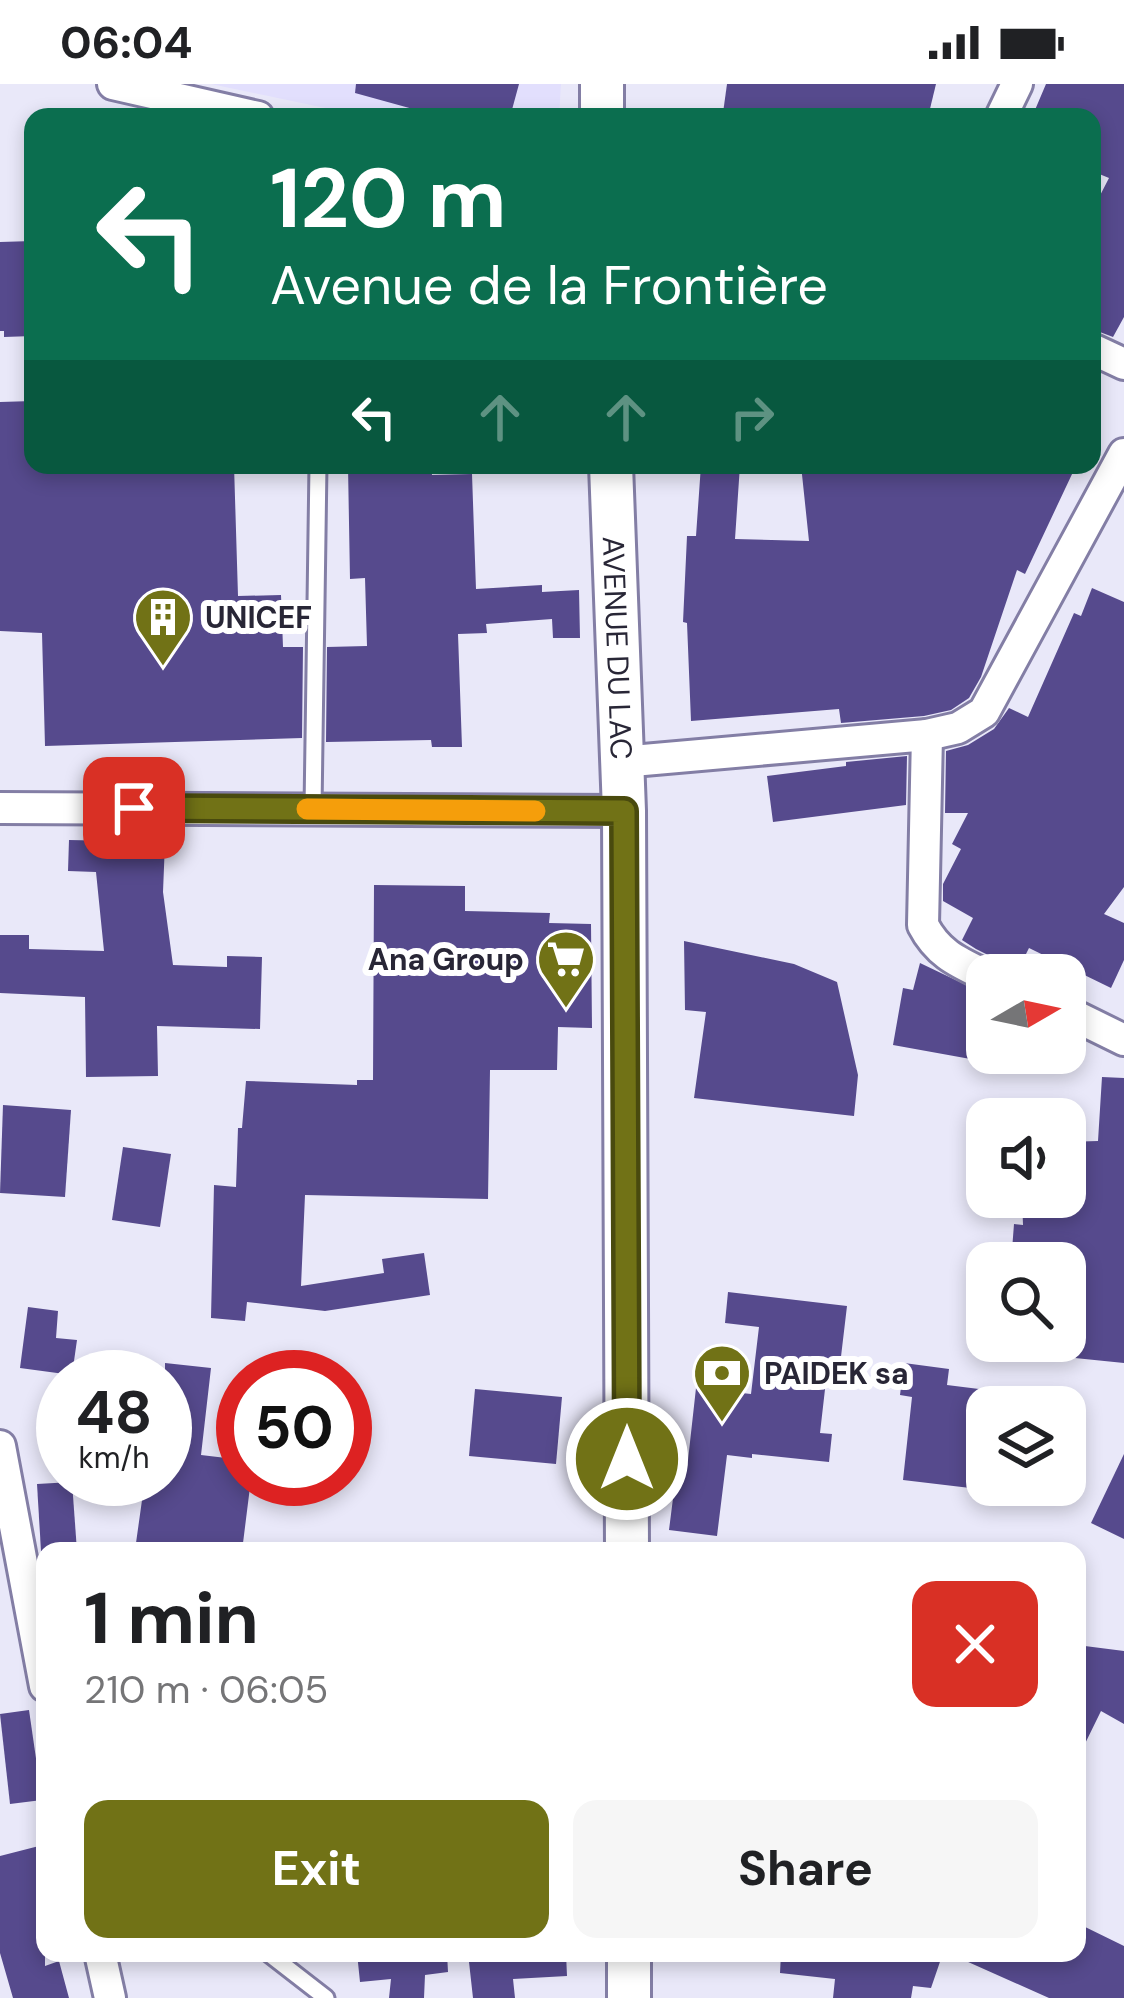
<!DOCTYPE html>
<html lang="en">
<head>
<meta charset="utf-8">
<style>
  :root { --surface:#fff; --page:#f6f6f6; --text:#202124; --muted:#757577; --accent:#717216 }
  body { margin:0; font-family:"DM Sans",sans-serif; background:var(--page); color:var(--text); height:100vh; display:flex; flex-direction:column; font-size:45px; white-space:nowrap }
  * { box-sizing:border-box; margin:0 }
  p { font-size:39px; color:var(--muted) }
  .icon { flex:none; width:66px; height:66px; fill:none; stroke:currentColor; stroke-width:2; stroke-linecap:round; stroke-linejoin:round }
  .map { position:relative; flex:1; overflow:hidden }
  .panel { position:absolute; left:36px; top:1458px; width:1050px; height:420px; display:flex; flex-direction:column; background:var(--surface); border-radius:24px; box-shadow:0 6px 18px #0003 }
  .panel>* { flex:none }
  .guide { position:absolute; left:24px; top:24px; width:1077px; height:366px; border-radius:24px; box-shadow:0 6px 18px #0003; background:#0b6e4f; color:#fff; overflow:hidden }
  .needle { width:78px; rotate:81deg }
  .buttons { position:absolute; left:966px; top:870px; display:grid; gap:24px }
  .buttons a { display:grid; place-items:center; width:120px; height:120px; border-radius:24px; background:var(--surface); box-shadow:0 6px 18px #0003; font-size:60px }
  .speed { position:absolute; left:36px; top:1266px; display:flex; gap:24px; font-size:60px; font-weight:700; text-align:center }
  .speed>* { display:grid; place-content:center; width:156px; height:156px; border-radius:50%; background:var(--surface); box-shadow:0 6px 18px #0003; line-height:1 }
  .speed small { font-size:30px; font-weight:400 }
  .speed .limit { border:18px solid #d22; background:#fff; color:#111 }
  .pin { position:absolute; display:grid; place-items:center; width:102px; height:102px; color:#fff; margin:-51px; border-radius:24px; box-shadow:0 6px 18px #0006 }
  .me { position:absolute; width:132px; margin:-66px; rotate:0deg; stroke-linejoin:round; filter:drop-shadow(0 0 9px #0008) }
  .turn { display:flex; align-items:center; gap:42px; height:252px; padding:0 48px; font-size:54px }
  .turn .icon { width:156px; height:156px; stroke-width:2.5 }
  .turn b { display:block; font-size:84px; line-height:102px }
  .lanes { display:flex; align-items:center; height:114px; padding:0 48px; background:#0003; justify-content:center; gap:60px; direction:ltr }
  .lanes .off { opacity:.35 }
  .round { display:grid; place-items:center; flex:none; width:126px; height:126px; border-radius:24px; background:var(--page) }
  .headline { display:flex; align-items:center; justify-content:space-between; height:204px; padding:0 48px }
  h1 { font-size:72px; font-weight:700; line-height:90px }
  .cta { display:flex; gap:24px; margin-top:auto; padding:24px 48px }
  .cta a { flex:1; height:138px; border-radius:24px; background:var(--accent); color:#fff; font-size:48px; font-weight:700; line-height:138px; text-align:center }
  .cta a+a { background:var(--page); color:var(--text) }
  .status { display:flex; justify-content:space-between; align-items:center; height:84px; padding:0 60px; background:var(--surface); direction:ltr }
  .status svg { height:33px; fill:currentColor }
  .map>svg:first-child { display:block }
  .built { fill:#e2dffd }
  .building { fill:#564a8d }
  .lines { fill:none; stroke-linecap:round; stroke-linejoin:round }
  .lane-casing { stroke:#837ea5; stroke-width:21 }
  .street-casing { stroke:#837ea5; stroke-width:36 }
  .secondary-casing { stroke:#837ea5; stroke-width:48 }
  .lane { stroke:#fff; stroke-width:15 }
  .street { stroke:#fff; stroke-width:30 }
  .secondary { stroke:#fff; stroke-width:42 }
  .route-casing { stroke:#494a0e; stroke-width:30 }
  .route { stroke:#717216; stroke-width:21 }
  .slow { stroke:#f59e0b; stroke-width:21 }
  .labels { text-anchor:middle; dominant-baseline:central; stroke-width:12; stroke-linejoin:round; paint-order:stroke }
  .poi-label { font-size:30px; font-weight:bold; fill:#282636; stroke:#fff; text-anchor:start }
  .street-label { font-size:30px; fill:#282636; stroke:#fff }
</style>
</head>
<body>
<div class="status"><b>06:04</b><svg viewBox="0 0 49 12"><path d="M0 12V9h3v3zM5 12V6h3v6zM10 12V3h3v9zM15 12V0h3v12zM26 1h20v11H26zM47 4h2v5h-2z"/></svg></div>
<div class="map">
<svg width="1124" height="1914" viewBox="0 0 1124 1914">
  <rect width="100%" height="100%" fill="#e9e8f9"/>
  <path class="built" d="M211,0h350l-2,33h-191z"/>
  <g class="building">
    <path d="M356,0h163l-9,33h-68l-87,-24z"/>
    <path d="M727,0h209l-8,33h-173l-32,-4z"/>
    <path d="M1046,0h78v233l-11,20 -21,-8v-118l17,-33 -17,-7v-54h-60z"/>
    <path d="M33,157v95l-29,1v-6h-4v-89z"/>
    <path d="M33,317v64h201l4,131 43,-1 2,52h20l-1,91 -257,8 -3,-113 -42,-2v-229z"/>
    <path d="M431,381l1,10 40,-1 4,115 66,-4v7l37,-2 1,48h-27l-1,-19 -66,5 1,9 -29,1 4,113h-30l-1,-7 -105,2 1,-95 40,-1 -2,-68 -15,1 -2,-113z"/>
    <path d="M701,381h39l-5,74 74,2 -8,-76h257l15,7 -48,102 -8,-4 -36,107 -12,21 -18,12 -27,6 -83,7 -2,-14 -148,12 -4,-98 -4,-1 4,-86h9z"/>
    <path d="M1092,504l32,14v285l-20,27 20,9v37l-13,28 -82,-40 -11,22 -42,-21 -14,-9 11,-22 -30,-17v-17l18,-35 -9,-5 16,-31h-23l1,-62 22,-6 26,-16 15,-21 19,9 46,-104 7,3z"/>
    <path d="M907,672l-1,49 -133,17 -6,-46 79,-10v-4z"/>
    <path d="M69,756l96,2 -2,50 10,73 54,2v-11l35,1 -2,72 -103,-3 1,50 -72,1 -1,-80 -85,-4v-58h29v14l75,2 -8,-79 -28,-1z"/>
    <path d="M374,801l91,1v25l85,2 -1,10 42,1 1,104 -34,-1 -1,43h-67l-2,129 -183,-4 -4,91 83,-13 -2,-14 42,-6 6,42 -105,16 -78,-9 -2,19 -34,-3 3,-133 22,2 2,-59h4l4,-47 111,4v-5h16z"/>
    <path d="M684,857l110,23 43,18 21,93 -4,41 -160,-18 12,-86 -21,-2z"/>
    <path d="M920,879l67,32v67l-94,-17 10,-57 10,2z"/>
    <path d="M1102,993l22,1v285l-59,-6v-94h-54l3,-39 9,1 -1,-28h43v-55l33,-1z"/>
    <path d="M3,1021l68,5 -6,87 -65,-4z"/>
    <path d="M123,1063l48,7 -11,73 -48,-7z"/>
    <path d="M728,1208l119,14 -7,59 -12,-2 -8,70 12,1 -3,28 -77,-8v4l-25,-3 -10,81 -48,-6 9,-71 10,1 8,-72 55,6 8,-67 -34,-4z"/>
    <path d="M28,1223l30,4 -2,27 21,2 -5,35 -52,-7z"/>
    <path d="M165,1279l46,5 -10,87 42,5v19h8l-9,72h-101l1,-7 -6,-1 8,-57 9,1 1,-8h11z"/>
    <path d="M904,1279l45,6 -2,16 40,5v100l-84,-10 9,-83 -12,-2z"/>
    <path d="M475,1305l87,8 -6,67 -87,-8z"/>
    <path d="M1124,1370v85l-33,-16z"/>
    <path d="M72,1398l5,69h-36l-4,-67z"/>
    <path d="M1077,1561l47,6v73l-23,-13 -24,49z"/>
    <path d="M29,1626l13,90 -32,4 -10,-90z"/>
    <path d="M39,1762l6,26v94l14,-5 10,37h-56l-13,-45v-97z"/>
    <path d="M1077,1839l47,23v52h-75l-101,-45h129z"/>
    <path d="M357,1869h90l1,19 -23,3 -1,23h-35l2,-19 -31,3z"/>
    <path d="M468,1869h98l1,23 -54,3 2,19h-42z"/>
    <path d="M781,1869h162l-12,35 -18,-2 -2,12h-78l2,-19 -55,-6z"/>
  </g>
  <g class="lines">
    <g class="lane-casing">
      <g id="lane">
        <path d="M313,725l5,-344"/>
        <path d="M268,1869l58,45"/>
      </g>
    </g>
    <g class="street-casing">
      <g id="street">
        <path d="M113,0l145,33"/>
        <path d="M1001,33l16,-33"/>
        <path d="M1092,265l32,15"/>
        <path d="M927,651l-4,190c15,29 35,37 64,51"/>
        <path d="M621,678l306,-27 31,-7 26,-16 140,-258"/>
        <path d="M0,724l624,3"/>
        <path d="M1065,927l59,29"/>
        <path d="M0,1362l45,240"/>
        <path d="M100,1869l10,45"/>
      </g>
    </g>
    <g class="secondary-casing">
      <g id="secondary">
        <path d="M602,33v-33"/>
        <path id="s1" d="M611,381l13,346 3,740"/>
        <path d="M629,1869v45"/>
      </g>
    </g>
    <use href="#lane" class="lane"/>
    <use href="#street" class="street"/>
    <use href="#secondary" class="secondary"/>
  </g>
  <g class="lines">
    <g class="route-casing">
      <path id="route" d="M134,724l490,3 3,648"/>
    </g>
    <use href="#route" class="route"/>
    <path class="slow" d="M307,725l228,2"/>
  </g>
  <defs>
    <g id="building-pin" transform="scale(3)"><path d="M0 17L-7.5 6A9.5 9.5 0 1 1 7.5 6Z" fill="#717216" stroke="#fff"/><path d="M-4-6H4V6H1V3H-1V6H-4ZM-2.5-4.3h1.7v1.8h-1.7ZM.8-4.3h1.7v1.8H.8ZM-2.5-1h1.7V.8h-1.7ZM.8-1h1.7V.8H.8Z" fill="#fff"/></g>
    <g id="supermarket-pin" transform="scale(3)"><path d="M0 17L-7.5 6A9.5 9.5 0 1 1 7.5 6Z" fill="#717216" stroke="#fff"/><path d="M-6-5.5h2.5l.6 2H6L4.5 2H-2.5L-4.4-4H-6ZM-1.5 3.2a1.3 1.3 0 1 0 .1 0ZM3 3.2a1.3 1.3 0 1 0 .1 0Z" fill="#fff"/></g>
    <g id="bank-pin" transform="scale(3)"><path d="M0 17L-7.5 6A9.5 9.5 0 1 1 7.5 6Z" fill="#717216" stroke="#fff"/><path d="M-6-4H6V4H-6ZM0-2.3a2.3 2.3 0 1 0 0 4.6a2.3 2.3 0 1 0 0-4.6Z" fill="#fff"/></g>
  </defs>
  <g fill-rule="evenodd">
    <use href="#building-pin" x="163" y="533"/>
    <use href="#supermarket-pin" x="566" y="875"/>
    <use href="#bank-pin" x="722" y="1289"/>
  </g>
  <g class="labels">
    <g class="poi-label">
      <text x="205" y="533">UNICEF</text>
      <text x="524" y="875" text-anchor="end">Ana Group</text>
      <text x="764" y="1289">PAIDEK sa</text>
    </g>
    <g class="street-label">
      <text stroke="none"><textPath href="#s1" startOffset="183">AVENUE DU LAC</textPath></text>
    </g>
  </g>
</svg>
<div class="buttons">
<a><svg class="needle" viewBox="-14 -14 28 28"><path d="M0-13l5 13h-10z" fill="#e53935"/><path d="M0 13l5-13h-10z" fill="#757577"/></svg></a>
<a><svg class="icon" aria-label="sound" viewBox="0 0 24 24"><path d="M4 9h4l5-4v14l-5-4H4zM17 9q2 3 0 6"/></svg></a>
<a><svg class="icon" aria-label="search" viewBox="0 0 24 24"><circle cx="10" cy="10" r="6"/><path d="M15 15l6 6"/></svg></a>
<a><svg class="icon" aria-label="layers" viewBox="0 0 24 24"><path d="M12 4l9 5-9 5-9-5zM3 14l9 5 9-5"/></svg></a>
</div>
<div class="speed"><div>48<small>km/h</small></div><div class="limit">50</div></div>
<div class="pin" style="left:134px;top:724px;background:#d93025"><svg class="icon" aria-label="arrive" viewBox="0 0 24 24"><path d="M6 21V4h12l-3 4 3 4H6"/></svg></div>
<svg class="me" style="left:627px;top:1375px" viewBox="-20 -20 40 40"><circle r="17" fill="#717216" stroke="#fff" stroke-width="3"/><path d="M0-11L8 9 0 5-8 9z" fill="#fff"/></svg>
<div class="guide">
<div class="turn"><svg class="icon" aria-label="left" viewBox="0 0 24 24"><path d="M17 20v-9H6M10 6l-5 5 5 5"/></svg><div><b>120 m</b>Avenue de la Frontière</div></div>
<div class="lanes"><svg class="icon" aria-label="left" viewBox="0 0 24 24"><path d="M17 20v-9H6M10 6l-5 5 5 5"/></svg><svg class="icon off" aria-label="ahead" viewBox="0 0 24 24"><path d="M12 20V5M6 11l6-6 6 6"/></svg><svg class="icon off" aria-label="ahead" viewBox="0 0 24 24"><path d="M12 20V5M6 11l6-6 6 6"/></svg><svg class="icon off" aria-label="right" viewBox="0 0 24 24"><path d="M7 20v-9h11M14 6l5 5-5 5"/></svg></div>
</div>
<section class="panel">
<div class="headline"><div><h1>1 min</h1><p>210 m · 06:05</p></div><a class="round" style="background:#d93025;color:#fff"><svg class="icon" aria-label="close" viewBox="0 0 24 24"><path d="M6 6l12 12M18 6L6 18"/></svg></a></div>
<div class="cta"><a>Exit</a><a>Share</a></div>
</section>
</div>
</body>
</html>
